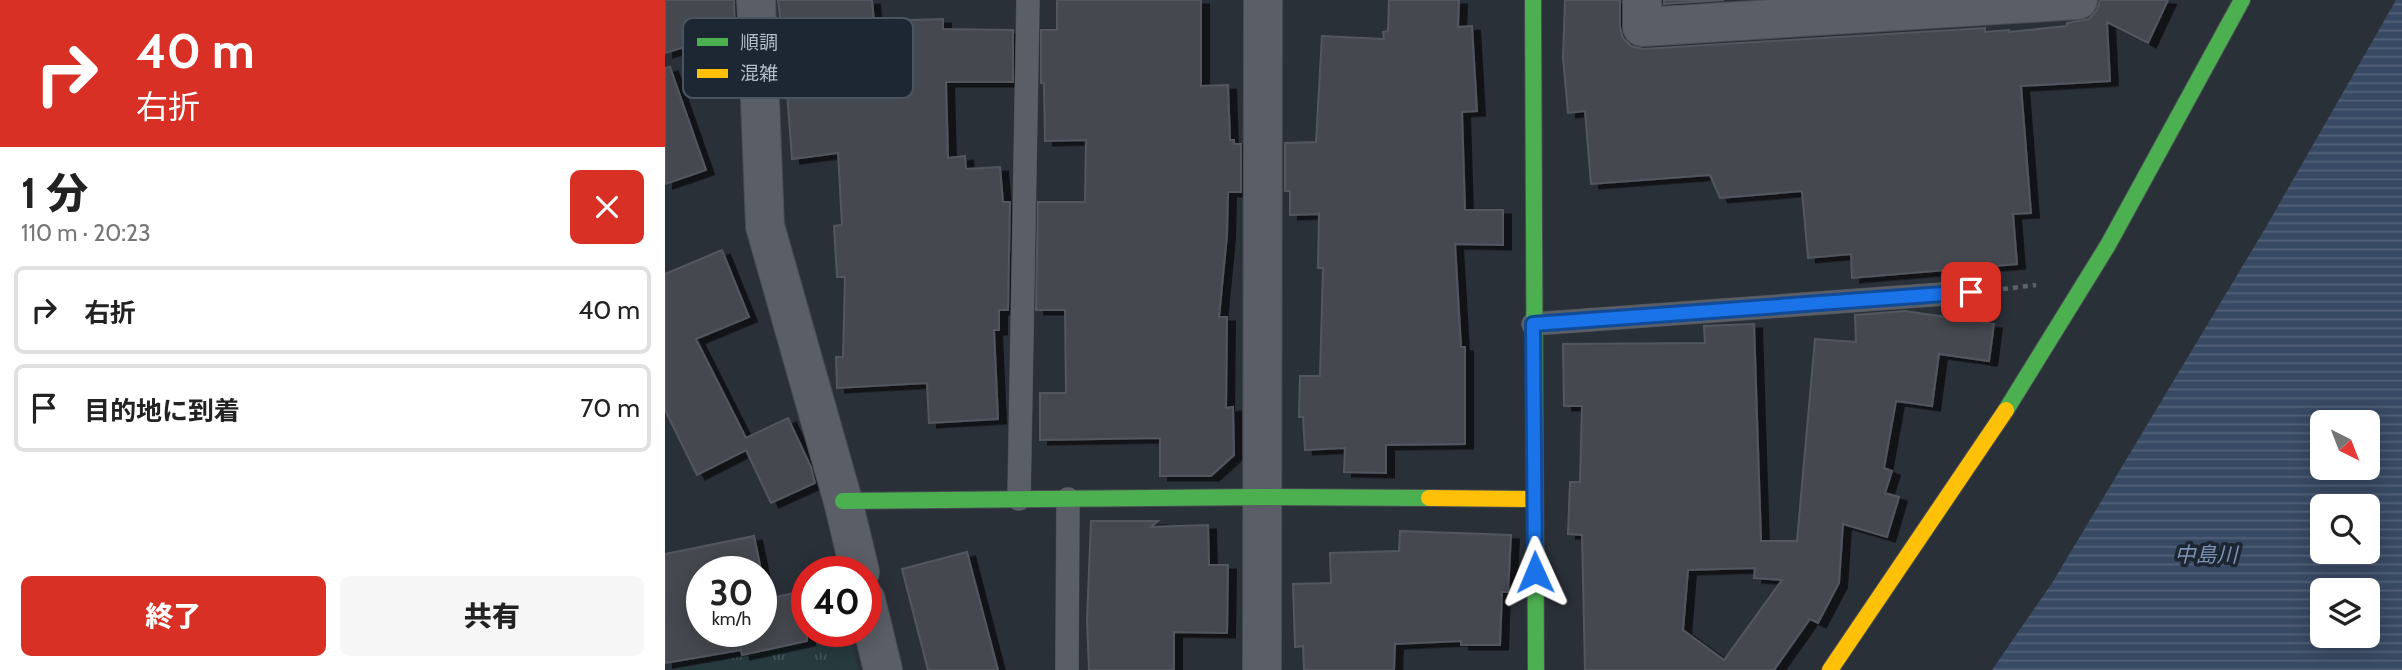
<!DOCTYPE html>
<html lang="ja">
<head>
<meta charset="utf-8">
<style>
  :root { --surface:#fff; --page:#f6f6f6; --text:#222; --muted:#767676; --line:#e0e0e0; --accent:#d93025 }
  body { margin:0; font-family:Cabin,"Noto Sans JP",sans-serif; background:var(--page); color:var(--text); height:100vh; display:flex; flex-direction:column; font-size:26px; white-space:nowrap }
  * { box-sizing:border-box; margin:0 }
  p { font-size:23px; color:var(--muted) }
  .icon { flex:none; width:38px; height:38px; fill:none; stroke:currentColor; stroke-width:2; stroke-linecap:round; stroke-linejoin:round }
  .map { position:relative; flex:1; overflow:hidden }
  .sheet { display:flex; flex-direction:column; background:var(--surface); width:665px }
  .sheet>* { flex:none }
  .top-card { background:#d93025; color:#fff; overflow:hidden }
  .needle { width:46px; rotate:138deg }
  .fabs { position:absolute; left:1645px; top:410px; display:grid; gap:14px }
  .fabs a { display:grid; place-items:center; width:70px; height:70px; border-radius:10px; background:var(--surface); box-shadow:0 4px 18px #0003; font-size:35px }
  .speed { position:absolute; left:21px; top:556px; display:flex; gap:14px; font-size:35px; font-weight:700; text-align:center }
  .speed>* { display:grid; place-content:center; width:91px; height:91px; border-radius:50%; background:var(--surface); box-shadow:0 4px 18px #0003; line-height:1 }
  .speed small { font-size:18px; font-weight:400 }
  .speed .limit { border:10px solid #d22; background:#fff; color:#111 }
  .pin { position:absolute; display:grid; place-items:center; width:60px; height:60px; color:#fff; margin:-30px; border-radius:14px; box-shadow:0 4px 10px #0006 }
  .me { position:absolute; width:77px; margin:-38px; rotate:359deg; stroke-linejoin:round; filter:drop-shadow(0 0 5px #0008) }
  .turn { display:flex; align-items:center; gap:24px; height:147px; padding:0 21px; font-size:32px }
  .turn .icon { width:91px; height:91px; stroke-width:2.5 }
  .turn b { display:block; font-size:49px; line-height:60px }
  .round { display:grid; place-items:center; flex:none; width:74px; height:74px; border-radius:10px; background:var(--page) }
  .headline { display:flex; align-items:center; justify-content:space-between; height:119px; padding:0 21px }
  h1 { font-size:42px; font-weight:800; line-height:52px }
  .button { display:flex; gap:14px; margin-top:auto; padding:14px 21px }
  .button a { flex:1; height:80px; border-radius:10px; background:var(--accent); color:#fff; font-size:28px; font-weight:800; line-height:80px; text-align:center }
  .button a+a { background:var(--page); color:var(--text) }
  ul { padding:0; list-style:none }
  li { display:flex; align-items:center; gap:21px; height:88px; margin:0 14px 10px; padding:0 7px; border:4px solid var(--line); border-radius:10px }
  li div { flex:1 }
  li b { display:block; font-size:26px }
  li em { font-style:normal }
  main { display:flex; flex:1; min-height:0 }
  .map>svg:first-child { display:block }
  .park { fill:url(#park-tufts) }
  .water { fill:url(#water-rules); fill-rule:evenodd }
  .building { fill:#444950; stroke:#52575f; stroke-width:2; fill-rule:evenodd; filter:url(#shadow) }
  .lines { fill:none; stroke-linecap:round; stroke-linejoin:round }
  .lane-casing { stroke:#484c53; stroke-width:24 }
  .street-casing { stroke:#484c53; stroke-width:40 }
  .fast-casing { stroke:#484c53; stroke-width:18 }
  .slow-casing { stroke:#484c53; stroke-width:18 }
  .path { stroke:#5d636a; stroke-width:4.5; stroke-dasharray:5 5; stroke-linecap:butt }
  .lane { stroke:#5a5e66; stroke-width:23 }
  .street { stroke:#5a5e66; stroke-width:38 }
  .fast { stroke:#4caf50; stroke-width:16 }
  .slow { stroke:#ffc107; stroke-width:16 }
  .route-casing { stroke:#114b97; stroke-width:18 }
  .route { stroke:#1a73e8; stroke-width:12 }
  .labels { text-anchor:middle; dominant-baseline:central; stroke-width:7; stroke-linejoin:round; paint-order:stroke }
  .water-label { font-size:21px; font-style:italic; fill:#7c92b1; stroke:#1d2633 }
  .key { fill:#1d2633; stroke:#4a5360; stroke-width:2 }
  .key-label { font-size:19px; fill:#b4bcc9 }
</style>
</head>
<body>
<main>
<section class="sheet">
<div class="top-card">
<div class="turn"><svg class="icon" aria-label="right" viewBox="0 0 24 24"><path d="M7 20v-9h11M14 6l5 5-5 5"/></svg><div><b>40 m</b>右折</div></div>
</div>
<div class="headline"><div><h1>1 分</h1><p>110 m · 20:23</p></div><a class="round" style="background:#d93025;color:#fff"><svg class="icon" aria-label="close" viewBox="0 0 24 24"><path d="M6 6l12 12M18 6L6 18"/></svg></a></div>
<ul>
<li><svg class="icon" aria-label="right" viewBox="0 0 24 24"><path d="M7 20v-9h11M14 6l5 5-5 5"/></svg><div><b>右折</b></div><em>40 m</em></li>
<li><svg class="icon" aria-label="arrive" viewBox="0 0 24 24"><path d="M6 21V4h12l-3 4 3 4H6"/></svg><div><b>目的地に到着</b></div><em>70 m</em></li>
</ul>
<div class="button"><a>終了</a><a>共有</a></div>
</section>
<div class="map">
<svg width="1737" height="670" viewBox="0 0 1737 670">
  <defs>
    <pattern id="park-tufts" width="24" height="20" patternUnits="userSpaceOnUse" patternTransform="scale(1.75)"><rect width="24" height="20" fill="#273a3e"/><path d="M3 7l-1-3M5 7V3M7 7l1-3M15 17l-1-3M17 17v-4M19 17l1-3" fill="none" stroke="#445559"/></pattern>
    <pattern id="water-rules" width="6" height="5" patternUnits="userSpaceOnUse" patternTransform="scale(1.75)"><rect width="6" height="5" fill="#384963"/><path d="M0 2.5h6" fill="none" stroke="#526178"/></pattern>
    <filter id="shadow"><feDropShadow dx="8" dy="4.5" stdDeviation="0" flood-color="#0009"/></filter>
  </defs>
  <rect width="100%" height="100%" fill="#2a3038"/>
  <path class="park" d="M185,635l8,35h-192z"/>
  <path class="water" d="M1731,0h6v670h-410l60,-87 214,-356zM1657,422h46v45h-46zM1657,506h46v45h-46zM1657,590h46v45h-46z"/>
  <g class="building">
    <path d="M0,0h69l1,32 -70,21z"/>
    <path d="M113,0h94l2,21 69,-2v10l70,1v52h-67l2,76 17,-2 1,13 34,-2 3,35h7l-2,108h-9v20h-5l4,89 -69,4 -2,-40 -90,5 -1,-31h7l2,-80h-8l-3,-51 8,-1 -4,-72 -46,6 -8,-109z"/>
    <path d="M392,0h144v86l27,-1 2,55h4v4h7v48h-13l-1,43 -8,82h8l-1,91 7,-1 1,48 -23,21h-51v-38l-120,2v-47h26l-1,-83h-29l2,-108h47l1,-62 -41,1 -1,-58h-3v-53h16z"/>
    <path d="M724,0h70l-1,27 14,-1 5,85 -15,1 3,98h38v35l-48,-1 6,103h4v97l-79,1v28l-42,-1 1,-24 -40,2 -2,-33h-4l1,-41h20l3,-108h-5l1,-54 -29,1v-24h-5v-48l31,-1 6,-106 62,3 -1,-7 5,-1z"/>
    <path d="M900,0h55v27l3,11 8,8 12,3 342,-21v4l24,-2v2l58,-6v-3l22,-4 8,-9 3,-10h68l-20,43 -41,-21 3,59 -89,5 10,127 -18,1 4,50 -165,14 -1,-24 -43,4 -6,-67 -82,7 -10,-23 -119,9 -6,-73 -17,2 -5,-55z"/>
    <path d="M999,0h60l-60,4z"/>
    <path d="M5,67l36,103 -41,14v-116z"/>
    <path d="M57,250l27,67 -53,22 50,99 42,-20 23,49 4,16 -44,20 -25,-53 -49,25 -32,-65v-136z"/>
    <path d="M1240,311l89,13 -5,37 -50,-7 -7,52 -36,-5 -12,67 8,3 -7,22 14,4 -12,40 -44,-13 -4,59 -21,40 -8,-4 -36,51h-189l-3,-135 -14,-1 2,-52h10l2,-76h-18l-1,-62 142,-1 -1,-17 50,-2 7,217h36l18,-202 41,3 -1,-27zM1090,568l-1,10 28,2 -58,80 -41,-30 5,-60z"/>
    <path d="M426,521h67l-7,6 57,-2 1,40h19l-1,68 -53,-1v38h-85l-2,-50z"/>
    <path d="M735,531l111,4 -3,57h-6l-2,53h-39v-4l-66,3 -1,26h-90l-1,-24 -8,1 -2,-63 38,-1 -1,-30 69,-2z"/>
    <path d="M89,536l13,63 40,-9v51l-65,14 -1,-5 -76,13v-109zM37,572h59v60h-59z"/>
    <path d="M302,552l31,118h-70l-26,-101z"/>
  </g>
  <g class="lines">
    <g class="lane-casing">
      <g id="lane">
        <path d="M868,324l438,-32"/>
        <path d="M354,499l9,-499"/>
        <path d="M402,670l1,-171"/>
      </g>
    </g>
    <g class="street-casing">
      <g id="street">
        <path d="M91,0l9,226 78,275 17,71"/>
        <path d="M977,0v27l436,-27"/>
        <path d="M201,600l17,70"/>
        <path d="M597,670l1,-670"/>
      </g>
    </g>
    <g class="fast-casing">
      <g id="fast">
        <path d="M868,0l3,670"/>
        <path d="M1341,410l102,-165 134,-245"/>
        <path d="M178,501l419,-4 167,1"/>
      </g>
    </g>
    <g class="slow-casing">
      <g id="slow">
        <path d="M764,498l105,1"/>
        <path d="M1165,670l176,-260"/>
      </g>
    </g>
    <path class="path" d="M1338,289l33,-4"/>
    <use href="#lane" class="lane"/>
    <use href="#street" class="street"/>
    <use href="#fast" class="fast"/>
    <use href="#slow" class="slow"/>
  </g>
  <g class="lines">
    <g class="route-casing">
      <path id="route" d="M870,572l-2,-248 438,-32"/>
    </g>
    <use href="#route" class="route"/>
  </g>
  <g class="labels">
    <g class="water-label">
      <text x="1541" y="554">中島川</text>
    </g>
  </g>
  <rect x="18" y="18" width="230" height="80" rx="10" class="key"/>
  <rect x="32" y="38" width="31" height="8" fill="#4caf50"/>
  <rect x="32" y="69" width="31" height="9" fill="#ffc107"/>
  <g class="key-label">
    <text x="75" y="49">順調</text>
    <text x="75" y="80">混雑</text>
  </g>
</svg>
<div class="fabs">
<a><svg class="needle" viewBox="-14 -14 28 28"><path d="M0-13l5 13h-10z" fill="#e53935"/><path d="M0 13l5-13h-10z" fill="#767676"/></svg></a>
<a><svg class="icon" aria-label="search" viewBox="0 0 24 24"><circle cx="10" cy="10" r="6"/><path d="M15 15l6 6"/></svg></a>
<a><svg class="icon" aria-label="layers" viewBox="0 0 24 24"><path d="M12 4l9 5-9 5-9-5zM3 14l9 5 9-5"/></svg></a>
</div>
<div class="speed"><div>30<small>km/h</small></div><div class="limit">40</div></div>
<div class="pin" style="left:1306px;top:292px;background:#d93025"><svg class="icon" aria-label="arrive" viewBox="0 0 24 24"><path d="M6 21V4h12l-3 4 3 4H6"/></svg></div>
<svg class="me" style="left:870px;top:572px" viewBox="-20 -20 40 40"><path d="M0-17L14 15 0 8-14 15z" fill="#1a73e8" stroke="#fff" stroke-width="4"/></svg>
</div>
</main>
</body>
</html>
